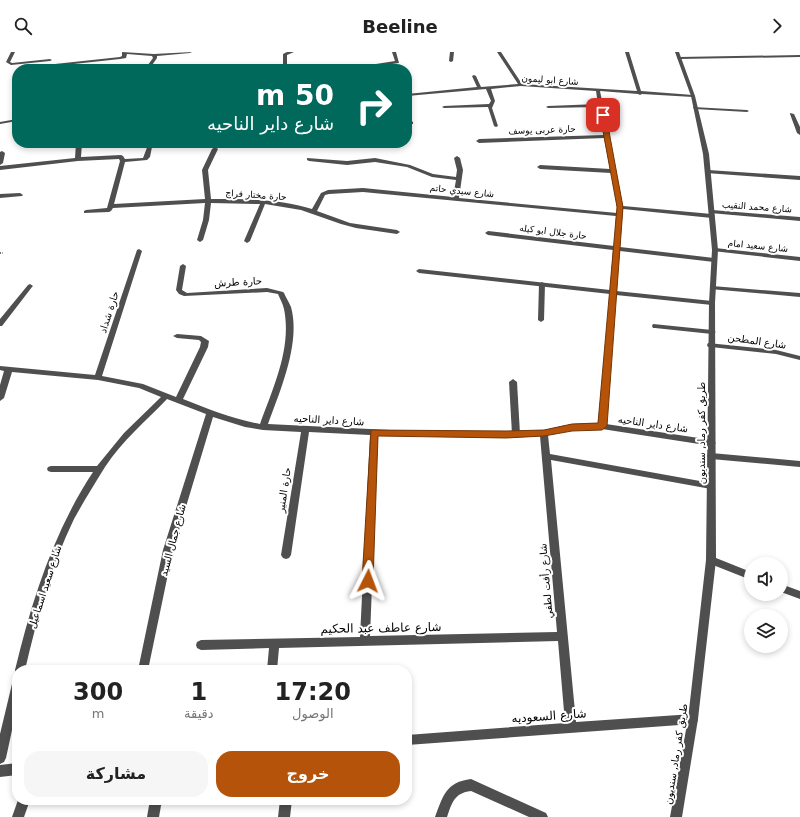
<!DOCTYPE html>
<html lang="ar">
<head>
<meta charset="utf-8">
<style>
  :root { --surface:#fff; --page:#f6f6f6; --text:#222; --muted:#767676; --accent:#b45309 }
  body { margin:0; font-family:"DejaVu Sans","Noto Naskh Arabic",sans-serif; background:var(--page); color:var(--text); direction:rtl; height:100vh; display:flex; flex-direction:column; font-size:15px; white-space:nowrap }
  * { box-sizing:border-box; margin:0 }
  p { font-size:13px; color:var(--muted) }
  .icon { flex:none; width:22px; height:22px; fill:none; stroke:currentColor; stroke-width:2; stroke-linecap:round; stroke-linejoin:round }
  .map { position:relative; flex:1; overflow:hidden; direction:ltr }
  .drawer { position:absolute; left:12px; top:613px; width:400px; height:140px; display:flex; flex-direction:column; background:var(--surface); border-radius:16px; box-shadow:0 2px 6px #0003; direction:rtl }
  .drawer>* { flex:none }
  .hud { position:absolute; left:12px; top:12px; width:400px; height:84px; border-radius:16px; box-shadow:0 2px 6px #0003; direction:rtl; background:#00695c; color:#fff; overflow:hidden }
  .fabs { position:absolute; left:744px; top:505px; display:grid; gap:8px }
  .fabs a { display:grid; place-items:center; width:44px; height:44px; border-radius:50%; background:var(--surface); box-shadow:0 2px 6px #0003; font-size:20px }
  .pin { position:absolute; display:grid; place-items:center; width:34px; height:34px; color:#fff; margin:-17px; border-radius:8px; box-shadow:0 2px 6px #0006 }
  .me { position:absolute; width:44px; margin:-22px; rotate:3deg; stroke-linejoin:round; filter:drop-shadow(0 0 3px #0008) }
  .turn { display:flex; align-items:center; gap:14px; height:84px; padding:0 12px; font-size:18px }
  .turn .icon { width:52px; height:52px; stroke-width:2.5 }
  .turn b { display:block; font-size:28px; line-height:34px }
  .eta { display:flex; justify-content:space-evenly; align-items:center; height:68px; text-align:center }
  .eta b { font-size:24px; font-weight:800; line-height:28px }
  .button { display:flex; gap:8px; margin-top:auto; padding:8px 12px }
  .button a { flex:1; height:46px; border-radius:16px; background:var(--accent); color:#fff; font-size:16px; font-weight:800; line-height:46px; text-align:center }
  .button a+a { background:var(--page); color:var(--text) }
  header { display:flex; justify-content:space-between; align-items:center; height:52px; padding:0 12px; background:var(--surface); font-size:18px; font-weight:800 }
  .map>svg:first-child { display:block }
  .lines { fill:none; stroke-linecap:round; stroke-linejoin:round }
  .path { stroke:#717171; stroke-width:2; stroke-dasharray:1 1.5; stroke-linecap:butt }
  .service { fill:#4f4f4f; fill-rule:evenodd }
  .minor { fill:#4f4f4f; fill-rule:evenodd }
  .tertiary { fill:#4f4f4f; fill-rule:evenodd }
  .route { fill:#b45309; stroke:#753606 }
  .labels { text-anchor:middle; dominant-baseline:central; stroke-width:4; stroke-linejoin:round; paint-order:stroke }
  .far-street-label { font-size:9px; fill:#000; stroke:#fff }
  .street-label { font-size:10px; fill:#000; stroke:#fff }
  .near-street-label { font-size:12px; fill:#000; stroke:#fff }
</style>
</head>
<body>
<header><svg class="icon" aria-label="forward" viewBox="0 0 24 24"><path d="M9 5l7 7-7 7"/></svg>Beeline<svg class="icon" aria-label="search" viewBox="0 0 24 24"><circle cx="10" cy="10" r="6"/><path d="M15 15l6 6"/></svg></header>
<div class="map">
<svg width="800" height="765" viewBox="0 0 800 765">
  <rect width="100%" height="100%" fill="#fff"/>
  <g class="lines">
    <path class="path" d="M0,201h3"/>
    <g class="service">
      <path d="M542,230l3,2 -1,36 -3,2 -3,-2 1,-36z"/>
      <path d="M653,272l59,6 4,2 -4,2 -57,-6h-2l-1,-2z"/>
      <path d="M513,327l4,3 3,52 -4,3 -4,-3 -3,-52z"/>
    </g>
    <g class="minor">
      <path d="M11,0h4l-5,10 2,1 38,-4 2,1 -2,1 -39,4 -5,-3z"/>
      <path d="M122,0l32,2 38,-2 -2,1 -33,3v2l-7,10 17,-2 2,1 -8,2h-16l8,-11 -1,-2 -25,-2 -1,4 -6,1 -65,7 -2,-1 2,-1 65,-7 2,-1z"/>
      <path d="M287,0h7l-7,3v11l-2,1 -2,-1v-12z"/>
      <path d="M392,0h4l3,11 -20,3 -2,3h-4l3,-5 19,-3z"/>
      <path d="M450,0h4l-1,9 -2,1 -2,-1z"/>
      <path d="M497,0h4l21,32 115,7 -12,-39h4l12,39 52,4 2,1 -2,1 -51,-3 -2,1 -2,-1 -38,-3 23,115 89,8 3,2 -3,2 -89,-9 -3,38 94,11 3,2 -3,2 -94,-11 -4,40 96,10 3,2 -3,2 -96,-10 -10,129 106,16 4,3 -4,3 -110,-17 -30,1 -24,5 2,19 161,29 3,1 1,2 -1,2 -3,1 -160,-29 25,262 117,-8 4,1 1,4 -1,4 -4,1 -286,21v-10l158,-12 -7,-82 -279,7 -2,22h-10l2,-22 -68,2 -4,-2 -1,-3 1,-3 4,-2 159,-3 10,-202 -61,-3 -18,123 -2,3 -3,1 -3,-1 -2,-3 20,-123 -38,-2 -18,-3 -32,-10 -40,133 -25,120h-10l25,-120 43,-136 -39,-15c-21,22 -45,42 -62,68 -10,16 -21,34 -31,52 -23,47 -37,100 -49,151h-8l-1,3 -1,-3c17,-70 38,-137 78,-198h-42l-3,-1 -1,-2 1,-2 3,-1h46l27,-33 37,-36 -22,-9 -41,-8 -86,-8 -8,26 -4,3v-16l4,-14 -4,-1v-4l95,9 42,-125 2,-1 3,2 -40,125 41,8 33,13 24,-50 1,-5 -2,-2 -22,-2 -4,-2 4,-2 24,2 8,5 -1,6 -25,52c25,10 50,20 77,25 13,-36 32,-76 24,-115 -1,-5 -4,-10 -6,-15l-11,-2 -83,4 -5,-2 -3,-4 4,-24 3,-2 3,2 -4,24 5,3 80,-5 16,4 1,1c2,5 5,9 7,14 10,36 -11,84 -23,117l122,6 115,2 39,-2 28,-6 26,-1 12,-129 -191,-21 -3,-2 3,-2 191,21 3,-40 -125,-15 -3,-2 3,-2 126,15 2,-30 -253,-24 -34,2 -4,1 -8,16 33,12 47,7 3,2 -3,2 -41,-6 -15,-4 -40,-14 -36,-6 -15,37 -3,2 -3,-2 16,-37 -49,-1 -2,17 -6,20 -3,2 -3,-2 6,-20 2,-17 -92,5 -2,3 -2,1 -25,1v-2l2,-1 21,-2 13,-47 -1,-2 -41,2 -78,9v-4l75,-8 1,-15h6l-1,14 40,-2 2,1 2,3 18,-1 5,-13 20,-2 2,1v2l-18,1 -2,10 -3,3 -22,2 -11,42 91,-5 -3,-29 10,-21 3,-2 3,2 -10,21 3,29c33,0 68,0 101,10l9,-16 7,-3 35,-2 90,9 3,-17 -24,-3 -25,-10 -32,-5 -28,3 -38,-4 -2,-1v-2l40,3 28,-3 35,7 23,9 23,3 1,-7 -3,-12 3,-2 3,2 3,12 -4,28 158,15v-6l-6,-34 -71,-4 -3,-2 3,-2 70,4 -6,-31 -125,5 -3,-2 3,-2 125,-4 -5,-28 -51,1 -2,-1 2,-1 50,-2 -2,-13 -75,-5 -30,3 4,12 -3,7 6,18 -2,1 -2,-1 -6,-19 -44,1 -2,-1 2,-1 45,-2 2,-3 -5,-12 -79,7v-2l70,-7 -5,-11 2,-1 2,1 5,11 37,-3zM378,383l127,3 35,-2 17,196 -187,4z"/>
      <path d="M800,3v2l-121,2 -2,-1 2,-1z"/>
      <path d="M693,55l54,3 2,1 -2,1 -52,-3 -2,-1z"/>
      <path d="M790,61l4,1 6,13v8l-3,-2 -7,-19z"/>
      <path d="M407,66l6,4v2h-4l-2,-2z"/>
      <path d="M17,67v2l-17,3v-2z"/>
      <path d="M2,99l3,2 -2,10 -3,2v-13z"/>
      <path d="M708,118l92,6v4l-94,-7 -1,-1z"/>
      <path d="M20,141l3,2 -1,1 -22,2v-4z"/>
      <path d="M712,158l88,7v4l-90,-8 -1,-1z"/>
      <path d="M715,196l85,9v4l-87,-10v-2z"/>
      <path d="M30,232l3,2 -1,1 -30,39h-2v-7l28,-34z"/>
      <path d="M712,234l88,7v4l-90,-8v-2z"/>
      <path d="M708,291l68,7 24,6v4l-24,-6 -65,-7h-3l-1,-2z"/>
      <path d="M711,401l89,8v6l-89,-8 -3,-1 -1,-2 1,-2z"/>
      <path d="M711,504l40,16v8l-43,-17 -2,-3 2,-3z"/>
      <path d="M781,532l19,7v8l-19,-7z"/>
      <path d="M17,627v28l-11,51 -2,4 -4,2v-30l12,-50 1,-3z"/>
      <path d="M17,711v12l-17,2v-12z"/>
      <path d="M471,727l75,34 2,4h-19l-58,-26c-17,2 -19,12 -24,26h-12c8,-21 11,-35 36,-38z"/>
      <path d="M18,748h12l-6,17h-12z"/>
      <path d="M150,748h12l-3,17h-12z"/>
      <path d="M280,748h12l-2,17h-12z"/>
    </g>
    <path class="tertiary" d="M675,0h4l16,44 14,58 9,96 -3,53 1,257 -18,159 -16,98h-12l18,-98 18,-159 3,-257 3,-53 -9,-96 -12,-58z"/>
  </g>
  <path class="route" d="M603,61l3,2 17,92 -16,219 -5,4 -30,1 -28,5 -38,2 -128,-2 -5,145 -2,4 -3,1 -4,-1 -2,-4 9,-151 135,1 38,-1 28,-6 26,-1 19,-216 -17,-92z"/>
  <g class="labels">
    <g class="far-street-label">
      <text transform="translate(550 28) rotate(4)">شارع ابو ليمون</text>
      <text transform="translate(542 78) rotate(-2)">حارة عربى يوسف</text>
      <text transform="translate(462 139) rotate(6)">شارع سيدي حاتم</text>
      <text transform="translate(256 143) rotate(4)">حارة مختار فراج</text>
      <text transform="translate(757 155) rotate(4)">شارع محمد النقيب</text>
      <text transform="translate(553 180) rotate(7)">حارة جلال ابو كيله</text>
      <text transform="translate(758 194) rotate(6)">شارع سعيد امام</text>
    </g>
    <g class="street-label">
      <text transform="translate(238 230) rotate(-3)">حارة طرش</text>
      <text transform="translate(109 260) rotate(-72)">حارة شداد</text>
      <text transform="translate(757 289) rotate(8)">شارع المطحن</text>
      <text transform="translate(329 368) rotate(3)">شارع داير الناحيه</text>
      <text transform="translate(653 372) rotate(8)">شارع داير الناحيه</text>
      <text transform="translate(701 381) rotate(-90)">طريق كفر رماد, سنديون</text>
      <text transform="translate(284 438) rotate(-81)">حارة المنير</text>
      <text transform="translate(173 488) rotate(-75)">شارع جمال السيد</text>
      <text transform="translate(546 529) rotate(-95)">شارع رأفت لطفي</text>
      <text transform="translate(45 535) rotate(-72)">شارع سعيد اسماعيل</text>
      <text transform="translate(676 702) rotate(-81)">طريق كفر رماد, سنديون</text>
    </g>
    <g class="near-street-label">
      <text transform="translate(381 576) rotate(-1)">شارع عاطف عبد الحكيم</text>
      <text transform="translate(549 664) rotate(-4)">شارع السعوديه</text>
    </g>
  </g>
</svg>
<div class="fabs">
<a><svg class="icon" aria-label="sound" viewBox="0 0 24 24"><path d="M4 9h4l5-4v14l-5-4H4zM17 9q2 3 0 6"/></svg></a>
<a><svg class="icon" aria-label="layers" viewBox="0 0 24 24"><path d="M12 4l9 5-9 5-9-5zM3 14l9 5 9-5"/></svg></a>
</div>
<div class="pin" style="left:603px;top:63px;background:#d93025"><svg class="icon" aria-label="arrive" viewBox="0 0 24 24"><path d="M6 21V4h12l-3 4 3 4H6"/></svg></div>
<svg class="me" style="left:368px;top:529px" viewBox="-20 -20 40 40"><path d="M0-17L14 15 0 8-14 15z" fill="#b45309" stroke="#fff" stroke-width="4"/></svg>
<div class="hud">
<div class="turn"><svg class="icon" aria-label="right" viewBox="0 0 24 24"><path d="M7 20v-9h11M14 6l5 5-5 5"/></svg><div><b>50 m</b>شارع داير الناحيه</div></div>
</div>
<section class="drawer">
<div class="eta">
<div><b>17:20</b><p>الوصول</p></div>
<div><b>1</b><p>دقيقة</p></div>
<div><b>300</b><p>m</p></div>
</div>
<div class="button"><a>خروج</a><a>مشاركة</a></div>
</section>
</div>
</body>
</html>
